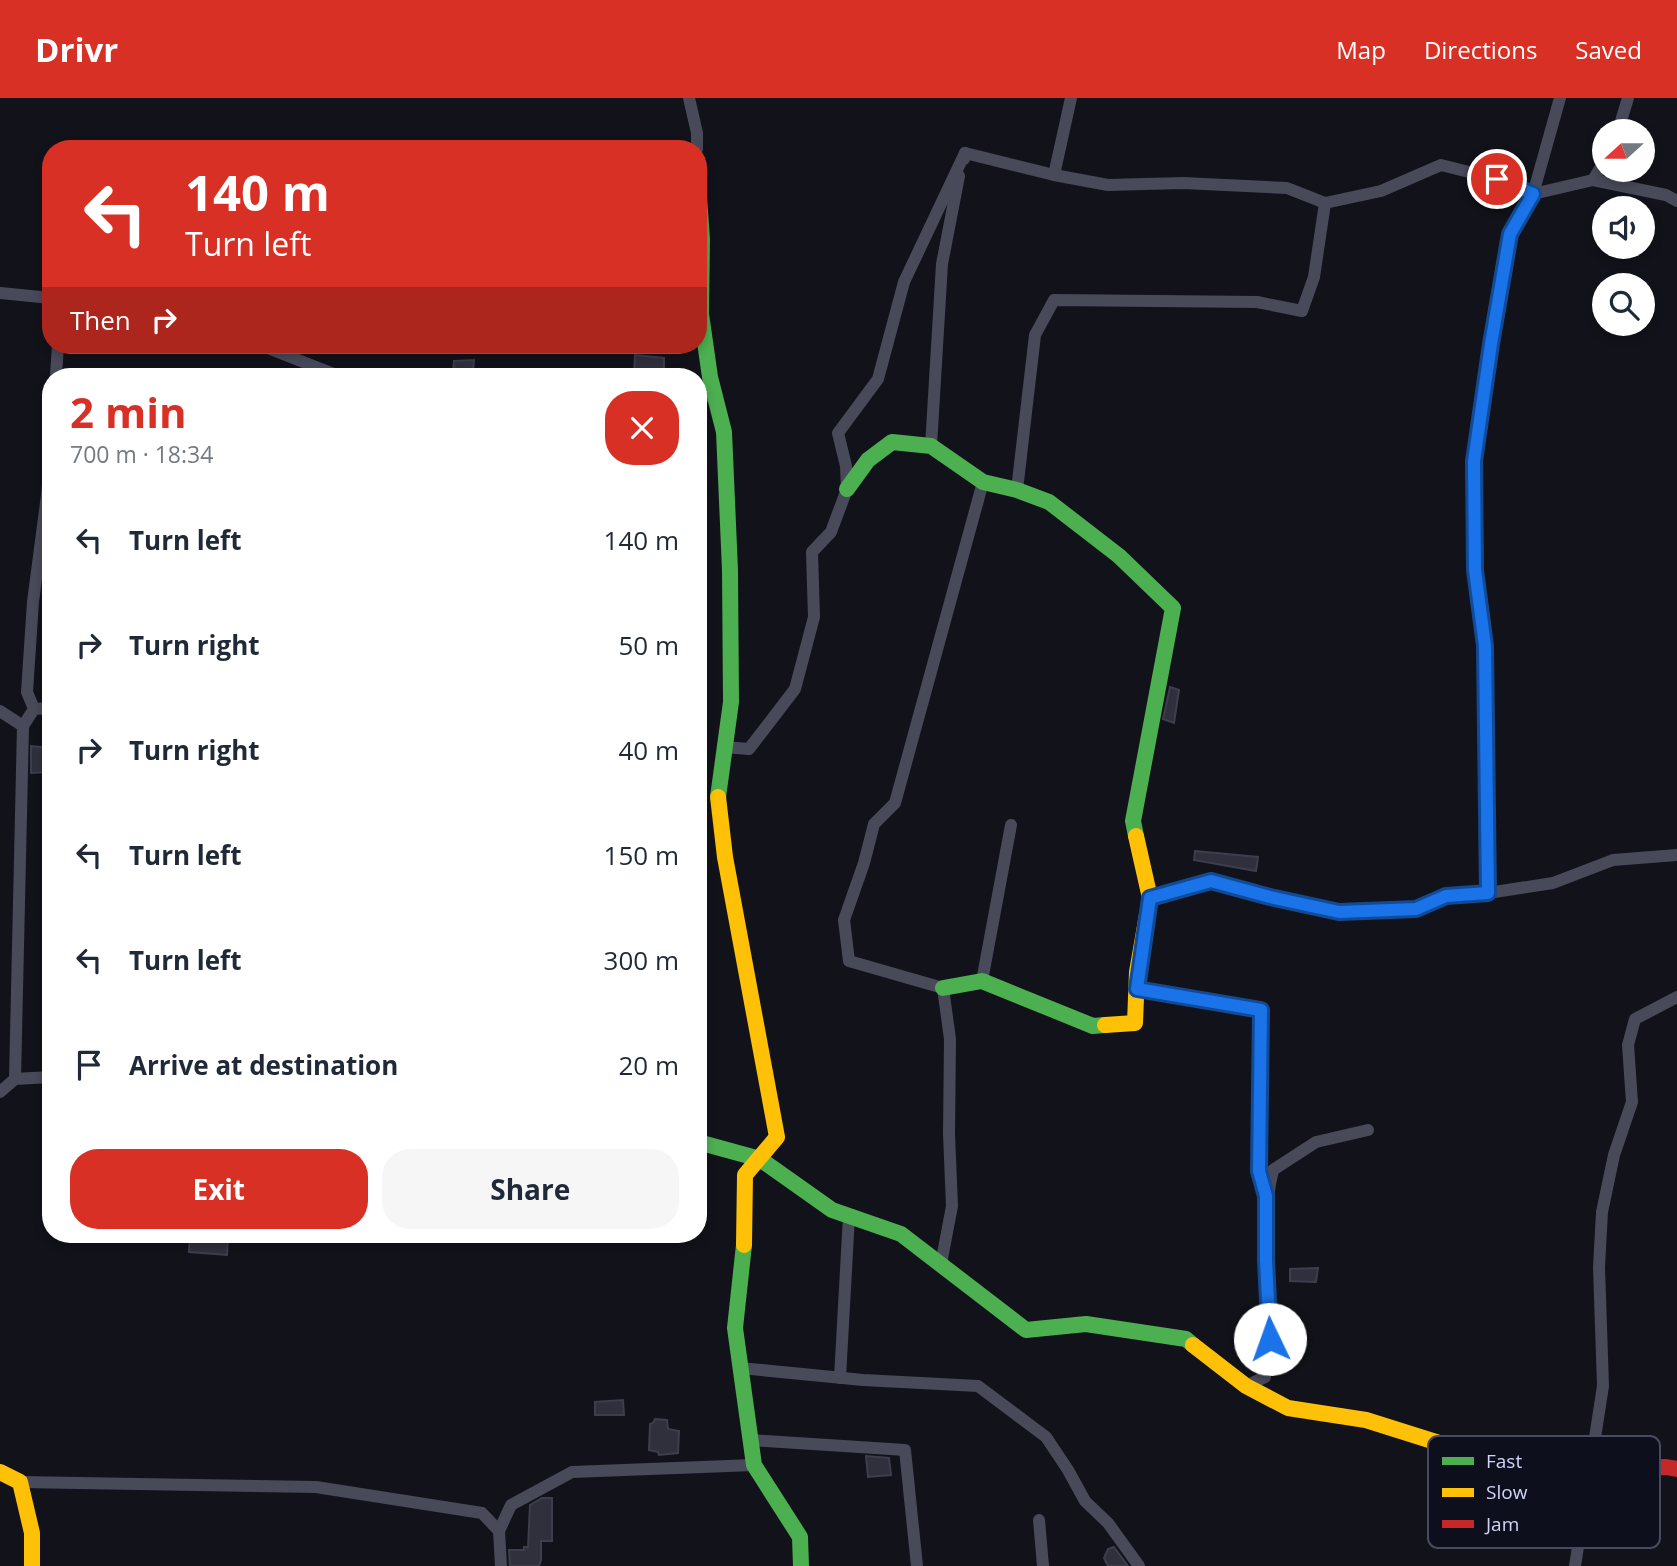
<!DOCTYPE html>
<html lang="en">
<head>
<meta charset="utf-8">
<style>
  :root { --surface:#fff; --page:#f6f6f7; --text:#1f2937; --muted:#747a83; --accent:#d93025 }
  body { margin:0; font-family:"Open Sans",sans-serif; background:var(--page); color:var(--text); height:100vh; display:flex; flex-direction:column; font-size:26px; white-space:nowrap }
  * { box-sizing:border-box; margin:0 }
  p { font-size:23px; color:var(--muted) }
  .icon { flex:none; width:38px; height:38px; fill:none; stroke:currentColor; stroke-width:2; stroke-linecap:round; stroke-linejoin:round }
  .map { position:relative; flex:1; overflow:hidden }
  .side { position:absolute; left:42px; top:270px; width:665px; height:875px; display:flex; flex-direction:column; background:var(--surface); border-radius:28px; box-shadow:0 4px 10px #0003 }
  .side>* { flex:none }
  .guide { position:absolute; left:42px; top:42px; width:665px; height:214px; border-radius:28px; box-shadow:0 4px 10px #0003; background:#d93025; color:#fff; overflow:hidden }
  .needle { width:46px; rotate:249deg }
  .buttons { position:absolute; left:1592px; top:21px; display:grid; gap:14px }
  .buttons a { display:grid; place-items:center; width:63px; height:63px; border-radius:50%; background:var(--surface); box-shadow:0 4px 10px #0003; font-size:35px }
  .pin { position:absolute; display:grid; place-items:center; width:60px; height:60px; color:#fff; margin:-30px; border:4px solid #fff; border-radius:50%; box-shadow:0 2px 7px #0007 }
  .me { position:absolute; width:77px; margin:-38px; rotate:357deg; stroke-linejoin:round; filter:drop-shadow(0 0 5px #0008) }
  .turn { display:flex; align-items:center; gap:24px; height:147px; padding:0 28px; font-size:32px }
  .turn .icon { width:91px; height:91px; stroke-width:2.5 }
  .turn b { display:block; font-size:49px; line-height:60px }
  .then { display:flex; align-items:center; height:66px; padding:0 28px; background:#0003; gap:14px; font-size:26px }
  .round { display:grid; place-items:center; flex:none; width:74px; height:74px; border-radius:28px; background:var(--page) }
  .headline { display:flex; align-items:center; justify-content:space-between; height:119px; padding:0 28px }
  h1 { font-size:42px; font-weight:700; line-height:52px; color:var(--accent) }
  .cta { display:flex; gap:14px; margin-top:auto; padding:14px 28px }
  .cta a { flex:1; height:80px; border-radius:28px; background:var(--accent); color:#fff; font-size:28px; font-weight:700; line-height:80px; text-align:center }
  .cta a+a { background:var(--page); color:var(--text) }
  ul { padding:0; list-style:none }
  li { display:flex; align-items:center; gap:21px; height:105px; padding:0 28px }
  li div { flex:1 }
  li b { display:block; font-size:26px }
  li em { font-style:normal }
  header { display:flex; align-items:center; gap:42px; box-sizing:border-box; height:98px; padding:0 35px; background:var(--accent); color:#fff }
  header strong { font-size:33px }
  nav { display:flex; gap:38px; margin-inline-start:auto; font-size:24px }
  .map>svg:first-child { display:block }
  .building { fill:#2f303c; stroke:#3c3e4d; stroke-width:2 }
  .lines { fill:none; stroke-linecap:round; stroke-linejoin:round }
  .street { stroke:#484a59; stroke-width:12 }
  .fast { stroke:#4caf50; stroke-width:16 }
  .slow { stroke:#ffc107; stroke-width:16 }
  .jam { stroke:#c62828; stroke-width:16 }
  .route-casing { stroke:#114b97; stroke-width:18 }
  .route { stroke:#1a73e8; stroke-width:12 }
  .key { fill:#0e0f1d; stroke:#484a5f; stroke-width:2 }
  .key-label { font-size:19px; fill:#cfd4fa }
</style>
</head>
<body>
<header>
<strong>Drivr</strong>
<nav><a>Map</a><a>Directions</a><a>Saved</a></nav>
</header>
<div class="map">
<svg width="1677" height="1468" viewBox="0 0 1677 1468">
  <rect width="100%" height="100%" fill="#12121a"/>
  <g class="building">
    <path d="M635,257l29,3v18h-30z"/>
    <path d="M474,262l-1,13h-20l1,-12z"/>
    <path d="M1170,589l9,3 -5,33 -11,-4z"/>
    <path d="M31,648l18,2 -3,24 -15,1z"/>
    <path d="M1195,753l63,6 -2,14 -62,-11z"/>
    <path d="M190,1136l38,3 -1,18 -38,-3z"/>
    <path d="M1318,1170l-2,14 -26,-1v-12z"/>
    <path d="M623,1302l1,15h-29v-13z"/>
    <path d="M655,1321l12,1 1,9 11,2 -1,22 -19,2 -1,-3 -9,-2 1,-26 3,-1z"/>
    <path d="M866,1358l23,2 2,17 -23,2z"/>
    <path d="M542,1400h10v43h-11v19l-2,6h-29l-1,-16h15v-3h4l2,-42z"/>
    <path d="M1114,1449l14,19h-20l-4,-8 4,-9z"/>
  </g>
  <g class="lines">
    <g class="street">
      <path d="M689,0l8,35v16"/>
      <path d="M1071,0l-17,77 54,10 75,-2 104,5 38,15 56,-12 60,-26 56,14 36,15 60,-14 73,15 11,6"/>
      <path d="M1618,33l10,-33"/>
      <path d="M964,61l1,-6 89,22"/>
      <path d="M1593,82l12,-20"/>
      <path d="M0,195l51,5"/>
      <path d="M260,247l79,31"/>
      <path d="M56,278l2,-31"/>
      <path d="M698,297l17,2"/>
      <path d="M931,348l11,-182 17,-88"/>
      <path d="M1017,392l18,-155 19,-35 203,2 45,9 12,-34 11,-74"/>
      <path d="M34,611l-7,-17 6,-90 14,-107 4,-48"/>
      <path d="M0,613l23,15 11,-17 17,-1"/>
      <path d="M724,649l25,2 46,-60 19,-72 -2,-65 19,-20 16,-43 -1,-23 -8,-33 40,-54 26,-97 61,-129"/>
      <path d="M1488,795l-3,-247 -9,-76 -2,-109 17,-117 19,-110 23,-40 27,-96"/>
      <path d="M1150,800l61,-17 59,16 69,15 77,-3 29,-13 43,-3 65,-10 60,-23 64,-5"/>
      <path d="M982,883l29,-156"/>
      <path d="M1137,891l124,21 -2,161 7,23"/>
      <path d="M15,981l8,-353"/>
      <path d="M0,994l15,-13 36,-2"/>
      <path d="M941,1166l11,-58 -3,-72 1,-95 -7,-51 -94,-27 -5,-41 20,-57 10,-39 21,-21 88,-321"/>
      <path d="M740,1270l123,12 115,6 68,51 22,33 17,31 23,22 31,43"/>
      <path d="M840,1280l9,-162"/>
      <path d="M1246,1288l19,-9c1,-13 4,-26 5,-38 2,-57 -11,-113 3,-169l43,-28 52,-12"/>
      <path d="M750,1342l155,10 12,116"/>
      <path d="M20,1384l296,5 166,26 17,18"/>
      <path d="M1039,1422l4,46"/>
      <path d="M501,1468l-2,-35 12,-26 61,-33 182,-7"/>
      <path d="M1575,1468l28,-180 -4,-119 3,-55 12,-57 18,-53 -4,-57 7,-26 42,-22"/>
    </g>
    <g class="fast">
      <path d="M698,85l4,56 -1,75 9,63 14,55 6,138 1,132 -13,95"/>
      <path d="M847,391l21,-29 24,-18 39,4 52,36 34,8 32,12 70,54 54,52 -40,213 3,15"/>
      <path d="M943,890l39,-7 111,45 12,-1"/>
      <path d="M698,1044l62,17 72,51 69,24 125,96 60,-6 100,15 7,6"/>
      <path d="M744,1147l-9,83 19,137 46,72 1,29"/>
    </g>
    <g class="slow">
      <path d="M718,699l7,60 52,280 -32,38 -1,70"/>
      <path d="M1105,927l30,-2 2,-51 13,-74 -14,-62"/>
      <path d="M1193,1247l53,41 42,22 78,12 92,29"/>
      <path d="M0,1374l20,10 12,51v33"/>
    </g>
    <path class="jam" d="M1458,1351l130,21 78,-3 11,2"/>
  </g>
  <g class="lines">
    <g class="route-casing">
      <path id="route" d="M1270,1241l-4,-78v-65l-7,-25 2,-161 -124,-21 13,-91 61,-17 59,16 69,15 77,-3 30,-13 42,-3 -3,-247 -10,-76 -1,-109 17,-117 19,-110 23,-40 -36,-15"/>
    </g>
    <use href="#route" class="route"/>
  </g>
  <rect x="1428" y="1338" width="232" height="112" rx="10" class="key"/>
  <rect x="1442" y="1359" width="32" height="8" fill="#4caf50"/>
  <rect x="1442" y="1390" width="32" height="9" fill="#ffc107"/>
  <rect x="1442" y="1422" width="32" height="8" fill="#c62828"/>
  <g class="key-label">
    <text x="1486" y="1370">Fast</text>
    <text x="1486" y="1401">Slow</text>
    <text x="1486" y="1433">Jam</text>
  </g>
</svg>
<div class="buttons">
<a><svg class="needle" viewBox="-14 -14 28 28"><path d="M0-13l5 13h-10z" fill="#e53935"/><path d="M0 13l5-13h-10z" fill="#747a83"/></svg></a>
<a><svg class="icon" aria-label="sound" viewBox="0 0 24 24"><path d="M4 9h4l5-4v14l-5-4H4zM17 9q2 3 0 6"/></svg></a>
<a><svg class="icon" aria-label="search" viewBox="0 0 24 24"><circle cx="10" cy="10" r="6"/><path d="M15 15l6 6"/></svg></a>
</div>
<div class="pin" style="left:1497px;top:81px;background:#d93025"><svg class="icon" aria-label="arrive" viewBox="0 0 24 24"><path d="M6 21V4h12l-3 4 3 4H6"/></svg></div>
<svg class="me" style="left:1270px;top:1241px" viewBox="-20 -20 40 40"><circle r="19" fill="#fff"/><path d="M0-13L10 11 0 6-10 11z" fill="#1a73e8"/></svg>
<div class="guide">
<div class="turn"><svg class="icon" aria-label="left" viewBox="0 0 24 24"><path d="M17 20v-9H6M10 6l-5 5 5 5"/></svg><div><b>140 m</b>Turn left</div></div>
<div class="then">Then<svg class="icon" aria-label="right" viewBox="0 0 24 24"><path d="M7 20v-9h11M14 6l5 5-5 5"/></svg></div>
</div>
<section class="side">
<div class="headline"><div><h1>2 min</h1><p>700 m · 18:34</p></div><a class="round" style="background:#d93025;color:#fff"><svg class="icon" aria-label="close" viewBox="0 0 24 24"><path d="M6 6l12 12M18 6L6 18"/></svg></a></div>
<ul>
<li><svg class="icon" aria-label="left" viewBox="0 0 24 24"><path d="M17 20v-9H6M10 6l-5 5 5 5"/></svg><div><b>Turn left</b></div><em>140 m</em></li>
<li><svg class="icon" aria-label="right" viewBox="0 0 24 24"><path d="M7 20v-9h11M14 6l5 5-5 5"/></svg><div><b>Turn right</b></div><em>50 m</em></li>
<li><svg class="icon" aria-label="right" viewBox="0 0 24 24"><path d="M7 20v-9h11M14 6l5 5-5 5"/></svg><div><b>Turn right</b></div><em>40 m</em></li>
<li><svg class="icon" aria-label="left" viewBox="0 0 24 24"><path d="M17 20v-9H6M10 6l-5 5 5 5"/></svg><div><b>Turn left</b></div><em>150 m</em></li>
<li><svg class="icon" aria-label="left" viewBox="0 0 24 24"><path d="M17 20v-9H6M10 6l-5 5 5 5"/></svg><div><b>Turn left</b></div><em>300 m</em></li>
<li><svg class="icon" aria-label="arrive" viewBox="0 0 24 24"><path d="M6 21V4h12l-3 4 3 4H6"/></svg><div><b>Arrive at destination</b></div><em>20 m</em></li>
</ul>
<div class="cta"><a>Exit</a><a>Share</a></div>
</section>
</div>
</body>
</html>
